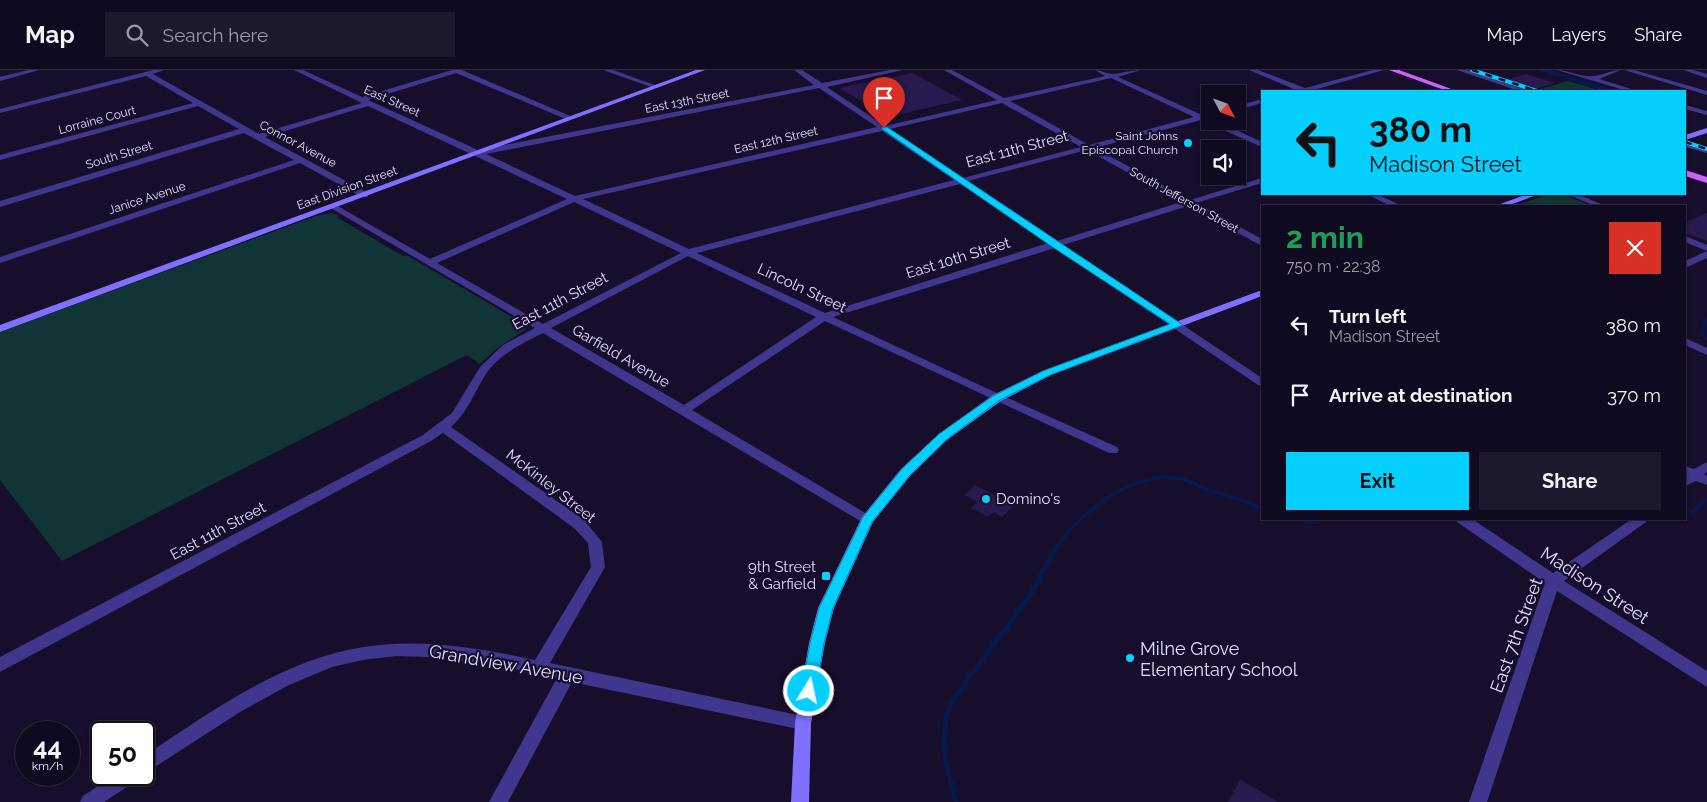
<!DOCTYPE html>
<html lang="en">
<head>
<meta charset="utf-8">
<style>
  :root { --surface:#100a20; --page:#1e182d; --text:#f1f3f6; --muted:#9c9aa5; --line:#302b3e; --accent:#05cfff }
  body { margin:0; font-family:Raleway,sans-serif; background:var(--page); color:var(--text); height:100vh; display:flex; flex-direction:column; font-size:19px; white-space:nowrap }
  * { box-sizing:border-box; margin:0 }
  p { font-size:16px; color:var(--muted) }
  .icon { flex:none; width:28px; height:28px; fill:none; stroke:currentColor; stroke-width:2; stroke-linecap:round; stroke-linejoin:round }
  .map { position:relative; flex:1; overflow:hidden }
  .panel { position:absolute; left:1261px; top:135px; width:425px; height:315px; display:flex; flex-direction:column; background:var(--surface); border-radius:0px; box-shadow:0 1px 4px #0004,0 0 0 1px var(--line) }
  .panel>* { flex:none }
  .hud { position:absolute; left:1261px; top:20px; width:425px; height:105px; border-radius:0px; box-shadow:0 1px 4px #0004,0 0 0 1px var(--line); background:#05cfff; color:#111; overflow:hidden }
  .needle { width:32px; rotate:131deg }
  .buttons { position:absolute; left:1201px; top:15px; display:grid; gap:10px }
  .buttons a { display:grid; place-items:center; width:45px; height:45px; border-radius:0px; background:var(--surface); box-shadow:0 1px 4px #0004,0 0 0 1px var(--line); font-size:25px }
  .speed { position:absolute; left:15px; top:651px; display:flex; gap:10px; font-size:25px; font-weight:700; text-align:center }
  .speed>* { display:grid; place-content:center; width:65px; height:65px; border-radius:50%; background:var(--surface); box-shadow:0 1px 4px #0004,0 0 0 1px var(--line); line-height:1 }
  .speed small { font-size:12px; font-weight:400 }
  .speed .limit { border:2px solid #111; border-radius:8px; background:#fff; color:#111 }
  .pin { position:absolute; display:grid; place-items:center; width:42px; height:42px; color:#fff; margin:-51px -21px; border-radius:50% 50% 50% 0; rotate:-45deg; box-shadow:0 0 5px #0007 }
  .pin .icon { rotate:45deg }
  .me { position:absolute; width:55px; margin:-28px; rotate:10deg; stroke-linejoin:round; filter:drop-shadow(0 0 4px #0008) }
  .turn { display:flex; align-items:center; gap:18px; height:105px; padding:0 25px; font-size:22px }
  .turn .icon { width:65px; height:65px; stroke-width:2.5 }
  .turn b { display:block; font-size:35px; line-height:42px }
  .round { display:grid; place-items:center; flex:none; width:52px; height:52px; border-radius:0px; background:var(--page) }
  .head { display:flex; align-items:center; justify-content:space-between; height:85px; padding:0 25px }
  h1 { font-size:30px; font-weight:700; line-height:38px; color:#1e9e55 }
  .action { display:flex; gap:10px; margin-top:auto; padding:10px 25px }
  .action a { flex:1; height:58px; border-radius:0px; background:var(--accent); color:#111; font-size:20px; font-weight:700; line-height:58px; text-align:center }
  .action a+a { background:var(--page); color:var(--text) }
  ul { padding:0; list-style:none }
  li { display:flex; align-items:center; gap:15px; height:70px; padding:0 25px }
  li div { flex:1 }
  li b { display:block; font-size:19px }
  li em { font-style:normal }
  header { display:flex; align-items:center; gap:30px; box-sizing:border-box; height:70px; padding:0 25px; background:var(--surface); border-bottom:1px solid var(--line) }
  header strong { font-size:24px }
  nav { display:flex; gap:28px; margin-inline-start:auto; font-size:18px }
  .search { width:350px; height:45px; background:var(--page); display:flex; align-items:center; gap:12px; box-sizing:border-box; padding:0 18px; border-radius:0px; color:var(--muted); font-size:19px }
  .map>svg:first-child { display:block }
  .green { fill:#113436 }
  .water { fill:#06194d }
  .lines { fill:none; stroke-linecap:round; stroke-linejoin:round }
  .stream-far2 { stroke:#06194d; stroke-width:3 }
  .stream-far1 { stroke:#06194d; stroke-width:4 }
  .stream { stroke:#06194d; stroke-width:5 }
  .building { fill:#28194e }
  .street { fill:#41368e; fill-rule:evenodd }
  .secondary { fill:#8070ff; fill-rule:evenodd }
  .primary { fill:#d260ff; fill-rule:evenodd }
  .rail-casing { stroke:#05cfff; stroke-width:4 }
  .rail { stroke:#160e2b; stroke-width:2.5; stroke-dasharray:7; stroke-linecap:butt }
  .route { fill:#05cfff; stroke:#0387a6 }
  .poi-dot { fill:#05cfff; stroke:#160e2b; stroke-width:2 }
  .labels { text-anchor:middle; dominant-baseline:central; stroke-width:4.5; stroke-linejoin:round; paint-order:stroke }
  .far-street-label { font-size:12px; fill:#e1d9ff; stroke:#160e2b }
  .far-poi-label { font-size:12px; fill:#e1d9ff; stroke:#160e2b; text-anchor:end }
  .street-label { font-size:15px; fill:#e1d9ff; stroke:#160e2b }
  .poi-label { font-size:15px; fill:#e1d9ff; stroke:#160e2b; text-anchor:start }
  .near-street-label { font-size:18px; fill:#e1d9ff; stroke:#160e2b }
  .near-poi-label { font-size:18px; fill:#e1d9ff; stroke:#160e2b; text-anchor:start }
</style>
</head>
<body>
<header>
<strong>Map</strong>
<div class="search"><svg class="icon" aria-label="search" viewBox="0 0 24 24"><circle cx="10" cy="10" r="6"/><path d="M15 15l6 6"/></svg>Search here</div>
<nav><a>Map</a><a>Layers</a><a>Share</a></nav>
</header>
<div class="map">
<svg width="1707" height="732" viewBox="0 0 1707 732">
  <rect width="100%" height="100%" fill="#160e2b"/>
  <g class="green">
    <path d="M1568,11l34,10 -66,-1z"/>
    <path d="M1549,124h13l23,9 2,3h-72z"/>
    <path d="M331,143l7,2v3l65,38h5l116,68 2,5 -31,21 -15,14 -13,-9 -405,206 -62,-81v-148l316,-116z"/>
  </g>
  <path class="water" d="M1537,0h14l67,21h-13z"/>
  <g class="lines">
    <path class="stream-far2" d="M1707,248l-5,17 5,4"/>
    <g class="stream-far1">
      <path d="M1692,442l15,-13"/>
      <path d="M1295,449l14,3 14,-3"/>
      <path d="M1056,477c27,-36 78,-78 126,-68 10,2 19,9 29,12 4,2 10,2 15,4 12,3 24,9 36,13"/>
    </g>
    <path class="stream" d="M956,732c-10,-35 -19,-66 -4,-101l78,-106 27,-49"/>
  </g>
  <g class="building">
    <path d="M913,3l49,27 -75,17 -48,-29z"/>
    <path d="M1525,4l30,9 -19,6 -29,-9z"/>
    <path d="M1707,143v28l-22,-8v-11z"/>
    <path d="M975,415l39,20 -12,12 -8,-5 -6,5 -17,-9 6,-6 -13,-7z"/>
    <path d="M1240,709l38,23h-50z"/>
  </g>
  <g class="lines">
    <g class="street">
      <path d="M28,0h11l-39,11v-4z"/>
      <path d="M153,0h11l-11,4 106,60 103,-31 -68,-33h9l59,27 90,-27h10l113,48 -7,2 -112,-47 -88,27 110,50 336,-65 -20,-15h8l20,13 68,-13h13l-76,17 58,39 112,-26 -53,-30h8l52,28 101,-22 -10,-6c6,0 10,3 16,4 6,0 22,-4 30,-4l-23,7 84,38 8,-2 -2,5 2,3h6l46,21v5l-61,-27 -106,28 95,52 72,-22v5l-66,20 66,36v7l-74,-40 -125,39 199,133v8l-4,-1 -203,-137 -222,69 168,78 116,52 2,3 -2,3h-8l-284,-132 -133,89 180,107 2,3 -2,3 -5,2 -324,-192c-20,10 -41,20 -55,38 -13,19 -19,40 -37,56l133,93 18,22 3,25 -55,96 253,53 6,2 2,5 -2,5 -6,2 -231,-48 -64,120h-19l68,-124 -62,-13 -66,-8 -33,-1 -33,4 -31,7 -45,19 -47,26 -96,62v-18c67,-44 139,-97 220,-109 57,-9 115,1 171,13l56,-93 -3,-24 -14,-15 -131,-95 -12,8 -431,231v-15l423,-222 29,-22 28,-46 23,-22 32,-17 -206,-121 4,-3 3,1 94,54 137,-60 -199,-93 -103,31 103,56v4h-6l-62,-34 -300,100v-6l294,-97 -50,-27 -244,74v-6l239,-72 -41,-23 -198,54v-5l193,-52 -47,-27 -146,37v-4zM1111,8l83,39 -105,28 -79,-44zM819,18l58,39 -302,69 -89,-42zM1002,33l79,44 -118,31 -73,-49zM882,61l72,49 -265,69 -106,-50zM1087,80l94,52 -124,39 -89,-60zM960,114l88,59 -223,70 -128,-60zM574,132l107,51 -138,71 -106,-61zM688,186l128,61 -132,88 -133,-77z"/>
      <path d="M603,0h10l47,17 -6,1z"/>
      <path d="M1249,0h9l47,18 68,-18h11l-74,21h-12z"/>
      <path d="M1457,0h10l62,21h-10z"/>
      <path d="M1557,0c11,0 27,8 36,6 10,-1 18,-6 28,-6l-22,9 39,12h-11z"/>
      <path d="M1624,0h10l73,21v4z"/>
      <path d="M1683,0h10l14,4v4z"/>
      <path d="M1262,29v4l-24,7v-4z"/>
      <path d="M1685,35l22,6v4l-22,-6z"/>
      <path d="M1685,72l22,6v5l-22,-6z"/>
      <path d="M1366,124h11l25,12h-11z"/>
      <path d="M1566,124h11l29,12h-11z"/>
      <path d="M1685,166l22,9v6l-22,-9z"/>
      <path d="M1707,181v7l-22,10v-7z"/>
      <path d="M1685,268l22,10v7l-22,-10z"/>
      <path d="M1707,392v10l-3,2 3,2v9l-11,-4 -11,5v-20l9,3z"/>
      <path d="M1455,449h17l81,54 79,-54h16l-2,3 -82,59 143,90v16l-150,-96 -70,211h-18l76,-219 -88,-61z"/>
      <path d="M115,705h24l-3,6 -32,21h-24l3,-6z"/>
    </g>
    <g class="secondary">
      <path d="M696,0h9l-705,262v-7z"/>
      <path d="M1707,58v5l-22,7v-5z"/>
      <path d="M1527,124h12l-32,12h-12z"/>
      <path d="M1262,220v6l-211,79 -50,26 -54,39 -36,35 -38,47 -39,86 -9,35 -14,80 -2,79h-18l4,-79 14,-80 9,-35 44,-91 39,-48 38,-35 54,-39 50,-24z"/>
    </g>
    <g class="primary">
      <path d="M1389,0h10l58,21h-10z"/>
      <path d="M1685,100l22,7v6l-22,-7z"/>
    </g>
    <g class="rail-casing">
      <g id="rail">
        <path d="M1472,0l65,21"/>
        <path d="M1685,72l22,7"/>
      </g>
    </g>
    <use href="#rail" class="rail"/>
  </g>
  <path class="route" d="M882,57h5l296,198 -133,50 -50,25 -53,39 -37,36 -38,47 -39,86 -9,35 -8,48 -2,5 -5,1 -6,-1 -2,-5 9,-48 9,-35 44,-91 39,-48 37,-35 54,-38 50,-25 127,-47 -119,-78 -169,-117z"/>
  <g class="poi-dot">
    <circle cx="1188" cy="73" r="5"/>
    <circle cx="986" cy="429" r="5"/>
    <rect x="821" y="501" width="10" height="10" rx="2.5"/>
    <circle cx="1130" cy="588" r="5"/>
  </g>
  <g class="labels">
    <g class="far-street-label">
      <text transform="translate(392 31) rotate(24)">East Street</text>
      <text transform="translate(687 31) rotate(-11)">East 13th Street</text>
      <text transform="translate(97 50) rotate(-15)">Lorraine Court</text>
      <text transform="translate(776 70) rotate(-13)">East 12th Street</text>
      <text transform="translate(298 74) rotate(28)">Connor Avenue</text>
      <text transform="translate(119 85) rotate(-17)">South Street</text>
      <text transform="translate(347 118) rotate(-20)">East Division Street</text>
      <text transform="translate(147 128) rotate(-18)">Janice Avenue</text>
      <text transform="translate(1184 130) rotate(29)">South Jefferson Street</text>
    </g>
    <g class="far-poi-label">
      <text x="1178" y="66">Saint Johns<tspan x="1178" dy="14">Episcopal Church</tspan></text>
    </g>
    <g class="street-label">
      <text transform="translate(1017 79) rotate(-15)">East 11th Street</text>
      <text transform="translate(958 188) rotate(-17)">East 10th Street</text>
      <text transform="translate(802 218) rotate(25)">Lincoln Street</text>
      <text transform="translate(560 231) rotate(-28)">East 11th Street</text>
      <text transform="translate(621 286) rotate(30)">Garfield Avenue</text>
      <text transform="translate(551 416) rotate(38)">McKinley Street</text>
      <text transform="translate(218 461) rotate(-28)">East 11th Street</text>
    </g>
    <g class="poi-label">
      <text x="996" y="429">Domino's</text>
      <text x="816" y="497" text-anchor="end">9th Street<tspan x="816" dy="17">&amp; Garfield</tspan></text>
    </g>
    <g class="near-street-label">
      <text transform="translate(1595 515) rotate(33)">Madison Street</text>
      <text transform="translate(1516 565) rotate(-70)">East 7th Street</text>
      <text transform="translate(506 594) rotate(10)">Grandview Avenue</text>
    </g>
    <g class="near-poi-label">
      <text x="1140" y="578">Milne Grove<tspan x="1140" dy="21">Elementary School</tspan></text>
    </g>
  </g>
</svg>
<div class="buttons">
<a><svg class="needle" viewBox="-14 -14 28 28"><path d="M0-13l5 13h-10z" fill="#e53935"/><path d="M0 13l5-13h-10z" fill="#9c9aa5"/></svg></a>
<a><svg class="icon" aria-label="sound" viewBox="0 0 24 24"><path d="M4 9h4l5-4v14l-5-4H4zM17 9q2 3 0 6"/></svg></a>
</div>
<div class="speed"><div>44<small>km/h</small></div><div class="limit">50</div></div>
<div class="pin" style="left:884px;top:58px;background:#d93025"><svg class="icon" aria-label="arrive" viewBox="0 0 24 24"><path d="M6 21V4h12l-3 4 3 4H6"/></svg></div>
<svg class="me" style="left:809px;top:621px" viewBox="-20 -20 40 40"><circle r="17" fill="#05cfff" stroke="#fff" stroke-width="3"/><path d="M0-11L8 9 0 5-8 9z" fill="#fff"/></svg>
<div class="hud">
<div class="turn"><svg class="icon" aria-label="left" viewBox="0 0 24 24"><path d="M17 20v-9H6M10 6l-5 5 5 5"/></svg><div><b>380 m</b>Madison Street</div></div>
</div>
<section class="panel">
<div class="head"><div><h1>2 min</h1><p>750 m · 22:38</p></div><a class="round" style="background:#d93025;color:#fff"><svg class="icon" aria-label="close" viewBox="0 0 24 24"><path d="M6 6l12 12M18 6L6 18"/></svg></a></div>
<ul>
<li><svg class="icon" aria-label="left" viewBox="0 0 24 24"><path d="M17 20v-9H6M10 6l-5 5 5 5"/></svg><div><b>Turn left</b><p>Madison Street</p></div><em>380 m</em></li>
<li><svg class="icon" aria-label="arrive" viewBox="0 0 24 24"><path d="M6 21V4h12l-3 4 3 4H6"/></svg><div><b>Arrive at destination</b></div><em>370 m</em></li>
</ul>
<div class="action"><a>Exit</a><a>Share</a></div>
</section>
</div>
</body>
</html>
